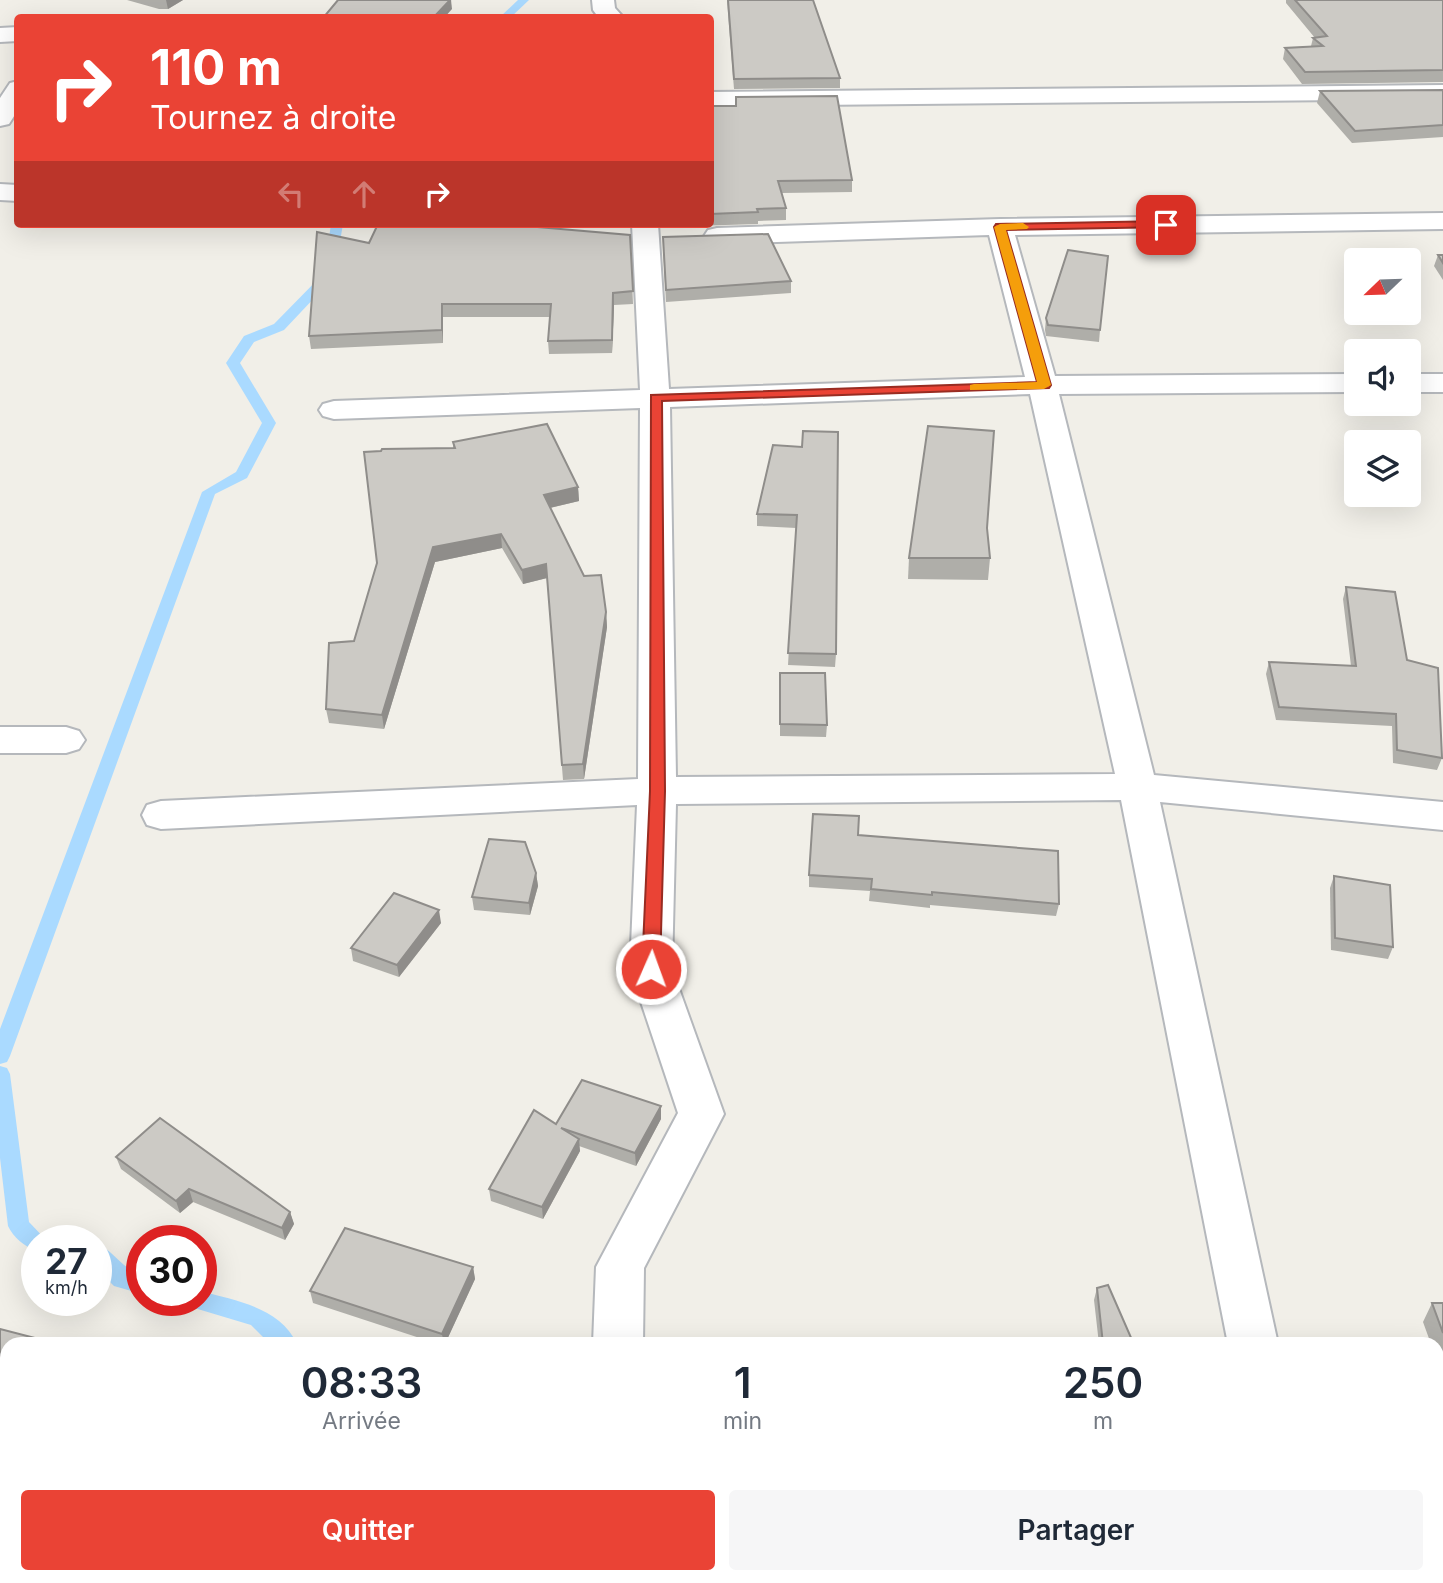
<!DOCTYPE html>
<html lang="fr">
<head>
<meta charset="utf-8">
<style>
  :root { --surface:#fff; --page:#f6f6f7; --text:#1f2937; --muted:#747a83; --accent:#ea4335 }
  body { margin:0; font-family:Inter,sans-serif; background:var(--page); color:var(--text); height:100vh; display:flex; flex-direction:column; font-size:26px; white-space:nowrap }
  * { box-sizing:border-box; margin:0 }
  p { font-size:23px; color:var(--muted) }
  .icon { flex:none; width:38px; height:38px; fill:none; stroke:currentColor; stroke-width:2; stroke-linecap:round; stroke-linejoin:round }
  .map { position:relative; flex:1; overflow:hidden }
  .drawer { position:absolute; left:0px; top:1337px; width:1444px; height:247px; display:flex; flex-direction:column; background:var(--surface); border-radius:21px 21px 0 0; box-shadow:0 7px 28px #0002 }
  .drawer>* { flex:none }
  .top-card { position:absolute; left:14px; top:14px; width:700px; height:214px; border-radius:7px; box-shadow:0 7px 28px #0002; background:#ea4335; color:#fff; overflow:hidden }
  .needle { width:46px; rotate:247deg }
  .fabs { position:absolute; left:1344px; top:248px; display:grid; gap:14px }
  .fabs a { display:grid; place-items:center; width:77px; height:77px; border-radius:7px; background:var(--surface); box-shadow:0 7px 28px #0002; font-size:35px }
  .speed { position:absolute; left:21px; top:1225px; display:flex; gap:14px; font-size:35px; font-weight:700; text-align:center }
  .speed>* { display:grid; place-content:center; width:91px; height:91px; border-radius:50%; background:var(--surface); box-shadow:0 7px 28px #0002; line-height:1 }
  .speed small { font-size:18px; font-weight:400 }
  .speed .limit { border:10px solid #d22; background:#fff; color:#111 }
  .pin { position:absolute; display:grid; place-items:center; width:60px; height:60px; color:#fff; margin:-30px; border-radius:14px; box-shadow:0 4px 10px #0006 }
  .me { position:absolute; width:77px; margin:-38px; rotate:2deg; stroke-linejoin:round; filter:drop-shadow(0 0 5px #0008) }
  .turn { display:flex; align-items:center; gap:24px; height:147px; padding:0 21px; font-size:32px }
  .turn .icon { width:91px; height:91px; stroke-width:2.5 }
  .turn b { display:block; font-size:49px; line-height:60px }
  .lanes { display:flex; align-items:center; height:66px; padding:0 21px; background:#0003; justify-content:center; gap:35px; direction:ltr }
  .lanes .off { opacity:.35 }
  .eta { display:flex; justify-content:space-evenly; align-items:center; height:119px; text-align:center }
  .eta b { font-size:42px; font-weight:600; line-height:49px }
  .primary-button { display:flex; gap:14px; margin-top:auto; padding:14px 21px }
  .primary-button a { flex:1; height:80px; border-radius:7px; background:var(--accent); color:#fff; font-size:28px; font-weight:600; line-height:80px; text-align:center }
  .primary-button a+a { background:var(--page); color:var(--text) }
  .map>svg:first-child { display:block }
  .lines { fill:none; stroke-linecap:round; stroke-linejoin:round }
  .stream { fill:#aadaff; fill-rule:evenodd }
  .minor-casing { stroke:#b5b8bc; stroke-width:4 }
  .minor { fill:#fff; fill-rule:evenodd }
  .wall { fill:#afaea9 }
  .shaded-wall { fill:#8f8d8a }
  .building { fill:#cccac5; stroke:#8f8d8a; stroke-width:2 }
  .route { fill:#ea4335; stroke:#982c22; stroke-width:2 }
  .slow { fill:#f59e0b }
</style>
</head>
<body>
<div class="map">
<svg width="1443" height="1583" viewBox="0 0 1443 1583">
  <rect width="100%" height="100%" fill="#f1efe8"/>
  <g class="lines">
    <g class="stream">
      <path d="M518,0h11l-19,18h-11z"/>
      <path d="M331,224h12l-9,53 -50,53 -30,12 -14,21 36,60 -29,55 -32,16 -205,562 -3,6 -7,2v-35l202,-537 34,-20 26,-49 -36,-60 18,-27 30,-12 50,-51z"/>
      <path d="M0,1066l7,2 3,6 19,148 18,19h-10v10c-12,-4 -24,-14 -29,-25l-8,-68z"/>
      <path d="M96,1244c19,6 24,25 46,30v20l-28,-8 -18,-18z"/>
      <path d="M201,1291c35,10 79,16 96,53h-27l-19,-19 -60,-18 -3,-7h13z"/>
      <path d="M307,1577h26l-3,6h-26z"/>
    </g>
    <g class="minor-casing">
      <g id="minor">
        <path d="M592,0h22l1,8 9,10h-25l-6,-8z"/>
        <path d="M18,27v14l-18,1v-14z"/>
        <path d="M18,81v29l-9,14 -9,2v-28l10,-15z"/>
        <path d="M1443,85v14l-733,7v-14z"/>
        <path d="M0,184l18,1v16l-18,-1z"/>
        <path d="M1443,213v16l-428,6 40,141 301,-2v18l-297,2 95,381 289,27v28l-283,-28 118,542h-50l-107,-544 -445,4 -4,165 52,145 -80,154 -1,76h-50l3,-77 82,-154 -48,-144 7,-164 -476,24 -14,-4 -5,-10 5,-10 14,-4 477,-22 2,-371 -306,11 -11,-3 -4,-6 4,-6 11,-3 306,-11 -8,-166h26l11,165 356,-12 -36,-142 -272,9 -9,-2 -4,-6 4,-6 9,-2 283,-9zM1030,394l85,380 -439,3 -6,-370z"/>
        <rect x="1409" y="374" width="34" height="18"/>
        <path d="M0,727h66l13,4 6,9 -6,9 -13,4h-66z"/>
        <path d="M586,1577h54l1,6h-56z"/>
        <path d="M1273,1577h55l2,6h-56z"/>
      </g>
    </g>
    <use href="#minor" class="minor"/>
  </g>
  <g class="wall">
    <path d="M127,0h56l-15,9h-9z"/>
    <path d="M727,0l113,78v10l-106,1z"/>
    <path d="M1286,0h157v82l-141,2 -19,-25 2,-11 26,-2 2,-8h2l-29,-35z"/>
    <path d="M1443,90v47l-91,6 -35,-40 3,-12z"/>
    <path d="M736,97l116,83v12l-70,1 4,15v12l-28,1v3l-97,3 -2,-3h51v-118h26z"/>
    <path d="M605,224h26l-2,2z"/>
    <path d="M630,235l3,69 -19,1 -2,48 -63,1 -1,-13 2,-24h-107v26l-132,6 -2,-13 60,-93z"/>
    <path d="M663,249l128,32v12l-125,9z"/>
    <path d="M1438,255h5v25l-9,-14z"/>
    <path d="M1046,318l54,12 -1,12 -53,-6 -1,-6z"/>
    <path d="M453,442l125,45 1,14 -29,7 34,68 22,36 1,15 -23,152 -21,1 -16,-202 -24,6 -21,-36 -67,14 -51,167 -55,-6 -3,-14 28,-68 99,-193z"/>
    <path d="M802,447l34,207 -1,13 -47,-2 8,-137 -39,-2v-12z"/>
    <path d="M909,558h81l-2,22 -80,-1z"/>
    <path d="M1346,587l61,73 35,98 -5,12 -44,-7 -1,-37 -116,-6 -10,-46 3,-12 82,4 -8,-67z"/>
    <path d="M780,673l47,52 -1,12 -46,-1z"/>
    <path d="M858,835l201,69 -3,12 -126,-11v3l-61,-7 1,-10 -61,-4v-12z"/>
    <path d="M536,873l2,13 -8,29 -56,-5 -2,-13z"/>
    <path d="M1334,876l59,71 -5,12 -57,-9 -1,-62z"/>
    <path d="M441,923l-42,54 -46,-16 -2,-13z"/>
    <path d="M661,1106v13l-25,47 -57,-20 1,5 -37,68 -52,-18 -2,-12 67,-65z"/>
    <path d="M116,1157l174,55 4,12 -9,16 -92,-38 -13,11 -59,-44z"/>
    <path d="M473,1267l2,12 -30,65h-7l-125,-41 -3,-12z"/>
    <path d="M1097,1288l35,52 48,4h-81l-5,-44z"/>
    <path d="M1432,1303h11v73l-6,-17v-15h-6l-8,-22z"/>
    <path d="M0,1329l7,15v76l-7,-2z"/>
    <path d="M1437,1381h6v201l-79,-2 -1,-3h74z"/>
  </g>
  <g class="shaded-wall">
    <path d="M166,0h17l-15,9z"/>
    <path d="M450,0h1l1,9 -8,9h-11z"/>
    <path d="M613,293l1,12 -2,48v-13z"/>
    <path d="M442,304l1,13v26l-1,-13z"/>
    <path d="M578,487l1,14 -34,8 -1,-14z"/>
    <path d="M501,534l1,14 -67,14 -51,167 -2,-14 51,-168z"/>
    <path d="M546,564l1,14 -24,6 -1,-14z"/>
    <path d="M606,612l1,15 -23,152 -1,-15z"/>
    <path d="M536,873l2,13 -8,29 -1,-12z"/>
    <path d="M439,910l2,13 -42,54 -2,-12z"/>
    <path d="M661,1106v13l-25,47 -1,-13z"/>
    <path d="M579,1139l1,12 -37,68 -1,-12z"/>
    <path d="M189,1189l4,13 -13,11 -4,-12z"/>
    <path d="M290,1212l4,12 -9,16 -3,-12z"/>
    <path d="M473,1267l2,12 -30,65h-1l-2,-10z"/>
  </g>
  <g class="building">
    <path d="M338,0h112l-17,18h-110z"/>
    <path d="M728,0h85l27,78 -106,1z"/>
    <path d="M1295,0h148v70l-138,2 -20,-24 38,-2 -10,-8 14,-2z"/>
    <path d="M1443,90v35l-88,6 -35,-40z"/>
    <path d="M837,96l15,84 -74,1 8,27 -29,1 1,3 -48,2v-108h26v-9z"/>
    <path d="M378,224h125l127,11 3,56 -20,2 -1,47 -64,1 3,-37h-109v26l-133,6 8,-104 52,11z"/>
    <path d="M768,234l23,47 -125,9 -3,-53z"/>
    <path d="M1068,250l40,6 -8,74 -52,-5 -2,-7z"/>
    <path d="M1438,255h5v8z"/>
    <path d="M547,424l31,63 -34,8 40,81 17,-1 5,37 -23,152 -21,1 -16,-201 -24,6 -21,-36 -68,13 -51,168 -56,-6 3,-66 25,-2 23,-78 -13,-111 17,-1 1,-2 73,-1 -2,-6z"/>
    <path d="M928,426l66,5 -7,97 3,30h-81z"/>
    <path d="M803,431l35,1 -2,222 -48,-1 9,-138 -40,-1 16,-69 29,2z"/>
    <path d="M1346,587l49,5 12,68 31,8 4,90 -45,-8 -1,-36 -117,-7 -10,-45 87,4z"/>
    <path d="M780,673h45l2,52 -47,-1z"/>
    <path d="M813,814l46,2 -1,19 200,16 1,53 -127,-12v3l-61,-6 1,-10 -63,-4z"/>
    <path d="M489,839l36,3 11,31 -7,30 -57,-6z"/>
    <path d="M1334,876l56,9 3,62 -58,-9z"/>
    <path d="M394,893l45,17 -42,55 -46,-17z"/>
    <path d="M582,1080l79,26 -26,47 -74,-25 18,11 -37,68 -53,-18 45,-79 22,14z"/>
    <path d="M160,1118l130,94 -8,16 -93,-39 -13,12 -60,-44z"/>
    <path d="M345,1228l128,39 -31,67 -132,-43z"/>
    <path d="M1108,1285l24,55 48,2v2h-77l-6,-56z"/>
    <path d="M1432,1303h11v30z"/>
    <path d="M0,1329l58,15h-51v56l-7,-1z"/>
    <rect x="1437" y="1381" width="6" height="184"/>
    <path d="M531,1577h52l-1,6h-52z"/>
  </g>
  <path class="route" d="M1166,221l4,1v5l-164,3 45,155 -2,3 -387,13 3,390 -5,178 -3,5h-12l-3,-5 8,-178 1,-396 386,-13 -43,-155 2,-3z"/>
  <path class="slow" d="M1023,223l6,4 -2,2 -21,1 45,155 -7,4 -74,1v-5l4,-1 63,-2 -43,-155 6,-3z"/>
</svg>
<div class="fabs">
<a><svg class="needle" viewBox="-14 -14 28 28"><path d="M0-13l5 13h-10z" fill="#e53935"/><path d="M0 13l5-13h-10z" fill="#747a83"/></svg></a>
<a><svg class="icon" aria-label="sound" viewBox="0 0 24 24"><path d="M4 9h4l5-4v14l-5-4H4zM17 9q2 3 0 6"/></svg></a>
<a><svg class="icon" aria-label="layers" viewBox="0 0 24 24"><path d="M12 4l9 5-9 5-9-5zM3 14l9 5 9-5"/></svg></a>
</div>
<div class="speed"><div>27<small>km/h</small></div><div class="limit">30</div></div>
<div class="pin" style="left:1166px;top:225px;background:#d93025"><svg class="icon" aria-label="arrive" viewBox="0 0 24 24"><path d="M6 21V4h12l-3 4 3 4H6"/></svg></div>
<svg class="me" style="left:651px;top:969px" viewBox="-20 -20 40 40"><circle r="17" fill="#ea4335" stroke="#fff" stroke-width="3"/><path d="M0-11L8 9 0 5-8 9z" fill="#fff"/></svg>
<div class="top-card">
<div class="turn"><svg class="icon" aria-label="right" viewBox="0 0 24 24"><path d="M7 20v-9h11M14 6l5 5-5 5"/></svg><div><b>110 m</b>Tournez à droite</div></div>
<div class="lanes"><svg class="icon off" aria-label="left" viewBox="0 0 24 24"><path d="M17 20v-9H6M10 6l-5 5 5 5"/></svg><svg class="icon off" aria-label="ahead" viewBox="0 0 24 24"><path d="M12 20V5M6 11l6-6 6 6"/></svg><svg class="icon" aria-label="right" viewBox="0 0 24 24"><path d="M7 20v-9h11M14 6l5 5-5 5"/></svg></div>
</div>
<section class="drawer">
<div class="eta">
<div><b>08:33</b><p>Arrivée</p></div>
<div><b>1</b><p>min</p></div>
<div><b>250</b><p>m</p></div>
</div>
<div class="primary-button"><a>Quitter</a><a>Partager</a></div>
</section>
</div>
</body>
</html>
